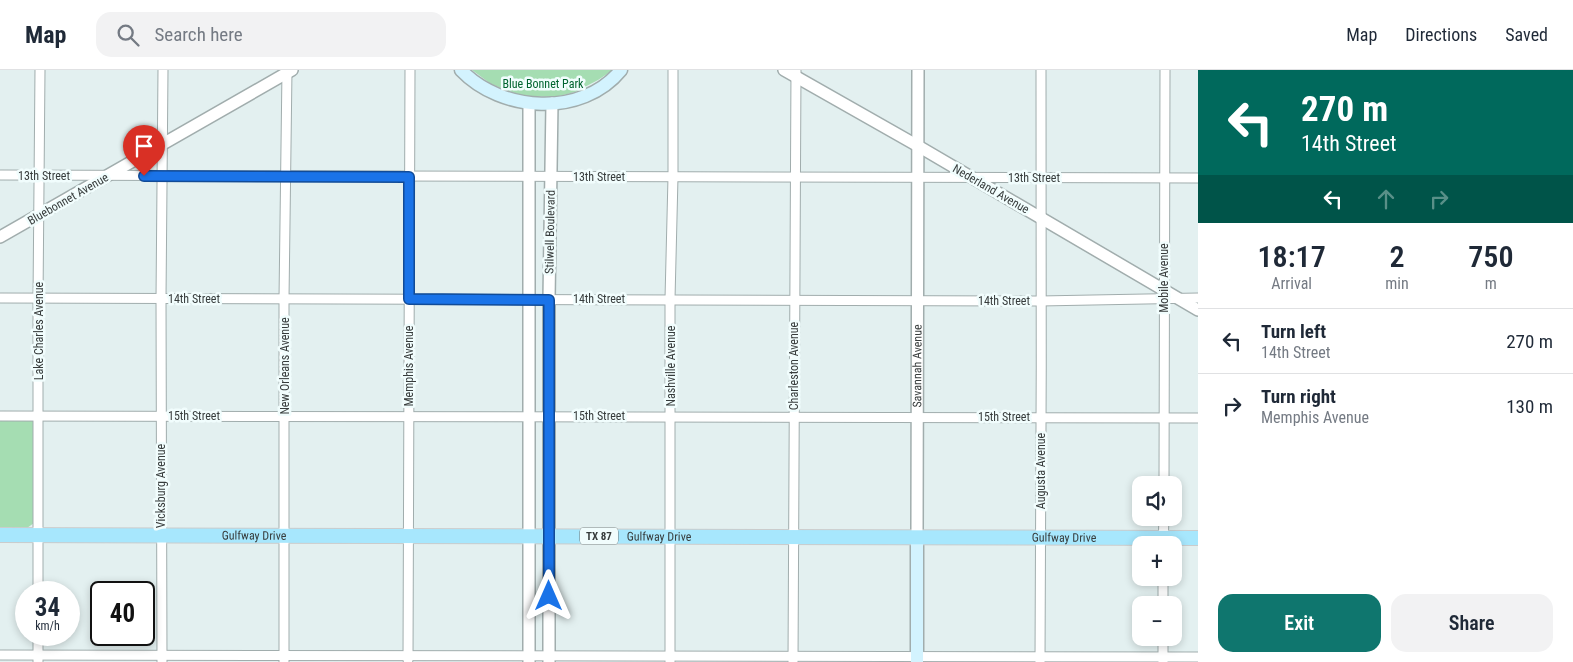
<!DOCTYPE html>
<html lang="en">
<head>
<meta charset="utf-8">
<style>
  :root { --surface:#fff; --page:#f2f2f3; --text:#1f2937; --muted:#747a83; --line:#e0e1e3; --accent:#0f766e }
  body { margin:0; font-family:"Roboto Condensed",sans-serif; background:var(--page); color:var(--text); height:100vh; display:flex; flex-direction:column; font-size:19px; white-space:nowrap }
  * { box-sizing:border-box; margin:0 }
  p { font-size:16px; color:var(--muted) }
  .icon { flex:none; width:28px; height:28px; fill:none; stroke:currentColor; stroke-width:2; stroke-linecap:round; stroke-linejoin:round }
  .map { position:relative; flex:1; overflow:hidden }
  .details { display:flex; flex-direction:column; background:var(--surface); width:375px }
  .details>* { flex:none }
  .hud { background:#00695c; color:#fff; overflow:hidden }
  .controls { position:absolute; left:1132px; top:406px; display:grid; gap:10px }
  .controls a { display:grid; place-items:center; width:50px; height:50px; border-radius:10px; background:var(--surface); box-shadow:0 2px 8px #0003; font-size:25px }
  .speed { position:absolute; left:15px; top:511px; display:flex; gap:10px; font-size:25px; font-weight:700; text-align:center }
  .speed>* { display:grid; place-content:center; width:65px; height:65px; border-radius:50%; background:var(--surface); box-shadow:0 2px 8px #0003; line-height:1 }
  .speed small { font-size:12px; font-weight:400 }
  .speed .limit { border:2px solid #111; border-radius:8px; background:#fff; color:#111 }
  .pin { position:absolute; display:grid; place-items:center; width:42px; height:42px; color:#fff; margin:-51px -21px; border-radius:50% 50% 50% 0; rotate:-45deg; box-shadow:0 0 5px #0007 }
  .pin .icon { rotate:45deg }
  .me { position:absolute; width:55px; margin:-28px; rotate:0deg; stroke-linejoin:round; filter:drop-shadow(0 0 4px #0008) }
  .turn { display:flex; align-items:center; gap:18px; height:105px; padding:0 20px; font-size:22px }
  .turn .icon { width:65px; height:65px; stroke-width:2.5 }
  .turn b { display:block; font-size:35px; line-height:42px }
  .lanes { display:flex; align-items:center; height:48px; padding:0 20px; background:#0003; justify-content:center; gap:25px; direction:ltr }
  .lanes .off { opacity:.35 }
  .eta { display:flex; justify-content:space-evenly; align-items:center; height:85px; text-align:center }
  .eta b { font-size:30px; font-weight:600; line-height:35px }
  .cta { display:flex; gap:10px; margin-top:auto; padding:10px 20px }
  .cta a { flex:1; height:58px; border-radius:15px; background:var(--accent); color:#fff; font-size:20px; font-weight:600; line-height:58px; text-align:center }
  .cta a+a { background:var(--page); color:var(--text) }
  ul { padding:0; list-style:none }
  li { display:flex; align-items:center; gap:15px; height:65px; padding:0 20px; border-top:1px solid var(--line) }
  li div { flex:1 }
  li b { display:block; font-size:19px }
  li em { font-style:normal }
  header { display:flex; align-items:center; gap:30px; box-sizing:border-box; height:70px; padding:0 25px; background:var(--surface); border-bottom:1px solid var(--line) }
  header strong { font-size:24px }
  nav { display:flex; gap:28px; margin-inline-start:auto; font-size:18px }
  .search { width:350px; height:45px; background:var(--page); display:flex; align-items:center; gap:12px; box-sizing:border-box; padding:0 18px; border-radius:15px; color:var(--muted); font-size:19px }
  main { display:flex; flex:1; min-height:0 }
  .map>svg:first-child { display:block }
  .green { fill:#a5ddb2 }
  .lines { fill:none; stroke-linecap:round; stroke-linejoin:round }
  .minor-casing { stroke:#a1adad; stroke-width:11 }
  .tertiary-casing { stroke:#a1adad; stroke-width:14 }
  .secondary-casing { stroke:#a1adad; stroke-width:15 }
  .primary-casing { stroke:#cbcccc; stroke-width:16 }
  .minor { stroke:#fff; stroke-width:9 }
  .tertiary { stroke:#fff; stroke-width:11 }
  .secondary { stroke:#d3f3fe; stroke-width:12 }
  .primary { stroke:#a7e7fd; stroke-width:14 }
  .route-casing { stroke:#114b97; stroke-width:12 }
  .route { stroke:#1a73e8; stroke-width:9 }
  .labels { text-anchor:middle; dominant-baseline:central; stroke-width:5; stroke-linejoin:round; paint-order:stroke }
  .shield { fill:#f1fdfd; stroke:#6f7676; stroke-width:1 }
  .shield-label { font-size:11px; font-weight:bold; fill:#373c3c }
  .park-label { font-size:12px; fill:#00642f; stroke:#f1fdfd }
  .street-label { font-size:12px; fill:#373c3c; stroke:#f1fdfd }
</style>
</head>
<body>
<header>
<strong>Map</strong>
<div class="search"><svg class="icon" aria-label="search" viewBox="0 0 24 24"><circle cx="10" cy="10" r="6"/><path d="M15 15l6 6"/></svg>Search here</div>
<nav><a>Map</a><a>Directions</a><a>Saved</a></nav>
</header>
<main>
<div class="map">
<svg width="1198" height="592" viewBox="0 0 1198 592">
  <rect width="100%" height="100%" fill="#e3f0f0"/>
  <g class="green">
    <path d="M472,0h141l-15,10 -23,12 -20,5 -32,-1 -32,-12z"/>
    <path d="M0,350h32l3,2 -1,101 -7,5h-27z"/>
  </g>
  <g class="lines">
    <g class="minor-casing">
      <g id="minor">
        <path d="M0,105l1198,3"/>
        <path d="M0,228l1040,3 158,-3"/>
        <path d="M0,346l1198,2"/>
        <path d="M1164,415l1,-415"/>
        <path d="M1163,475l1,-27"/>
        <path d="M38,522v-293l2,-229"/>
        <path d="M1163,535v-27"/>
        <path d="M0,585l1198,2"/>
        <path d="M408,590l2,-590"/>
        <path d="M38,592v-27"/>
        <path d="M162,592l-1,-363 2,-229"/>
        <path d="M284,592v-363l3,-229"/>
        <path d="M670,592v-363l3,-122v-107"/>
        <path d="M793,592l3,-592"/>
        <path d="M1040,592c1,-197 2,-395 1,-592"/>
        <path d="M1163,592v-24"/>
      </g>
    </g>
    <g class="tertiary-casing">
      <g id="tertiary">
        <path d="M784,0l134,76 280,164"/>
        <path d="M0,167l292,-167"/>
        <path id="s1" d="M917,467l1,-467"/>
        <path d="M529,592v-559"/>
        <path d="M549,592v-363l3,-196"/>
      </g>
    </g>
    <g class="secondary-casing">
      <g id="secondary">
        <path d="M461,0c40,42 121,48 160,0"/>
        <path d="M917,592v-125"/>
      </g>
    </g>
    <g class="primary-casing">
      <g id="primary">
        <path id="s2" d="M0,465l1198,3"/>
      </g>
    </g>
    <use href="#minor" class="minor"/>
    <use href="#tertiary" class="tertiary"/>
    <use href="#secondary" class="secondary"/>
    <use href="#primary" class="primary"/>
  </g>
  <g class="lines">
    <g class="route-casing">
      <path id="route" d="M144,106l265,1v122l140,1v296"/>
    </g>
    <use href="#route" class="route"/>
  </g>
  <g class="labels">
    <rect class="shield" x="580" y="457.5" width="38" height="17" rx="4"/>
    <g class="shield-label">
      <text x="599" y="466">TX 87</text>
    </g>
    <g class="park-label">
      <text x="543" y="14">Blue Bonnet Park</text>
    </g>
    <g class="street-label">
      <text x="44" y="106">13th Street</text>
      <text x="599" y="107">13th Street</text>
      <text x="1034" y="108">13th Street</text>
      <text transform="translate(991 119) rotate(30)">Nederland Avenue</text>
      <text transform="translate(68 129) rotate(-30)">Bluebonnet Avenue</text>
      <text transform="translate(550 162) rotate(-89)">Stilwell Boulevard</text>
      <text transform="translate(1164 208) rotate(-90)">Mobile Avenue</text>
      <text x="194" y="229">14th Street</text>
      <text x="599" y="229">14th Street</text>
      <text x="1004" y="231">14th Street</text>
      <text transform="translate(39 261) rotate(-90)">Lake Charles Avenue</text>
      <text transform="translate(285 296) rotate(-90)">New Orleans Avenue</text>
      <text transform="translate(409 296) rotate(-90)">Memphis Avenue</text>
      <text transform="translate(671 296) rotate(-90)">Nashville Avenue</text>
      <text transform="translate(794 296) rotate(-90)">Charleston Avenue</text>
      <text stroke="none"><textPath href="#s1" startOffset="171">Savannah Avenue</textPath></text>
      <text x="194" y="346">15th Street</text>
      <text x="599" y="346">15th Street</text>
      <text x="1004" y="347">15th Street</text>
      <text transform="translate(1041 401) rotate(-90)">Augusta Avenue</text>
      <text transform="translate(161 416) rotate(-90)">Vicksburg Avenue</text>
      <text stroke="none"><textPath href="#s2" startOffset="254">Gulfway Drive</textPath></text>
      <text stroke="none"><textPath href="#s2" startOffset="659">Gulfway Drive</textPath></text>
      <text stroke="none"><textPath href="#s2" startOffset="1064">Gulfway Drive</textPath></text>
    </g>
  </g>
</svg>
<div class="controls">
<a><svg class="icon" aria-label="sound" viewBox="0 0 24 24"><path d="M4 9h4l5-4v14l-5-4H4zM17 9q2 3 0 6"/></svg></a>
<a>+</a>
<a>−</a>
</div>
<div class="speed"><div>34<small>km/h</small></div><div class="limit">40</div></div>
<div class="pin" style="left:144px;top:106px;background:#d93025"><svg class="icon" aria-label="arrive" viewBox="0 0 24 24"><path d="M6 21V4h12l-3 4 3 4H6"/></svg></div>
<svg class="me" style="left:549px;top:526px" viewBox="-20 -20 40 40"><path d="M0-17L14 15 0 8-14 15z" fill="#1a73e8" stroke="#fff" stroke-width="4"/></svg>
</div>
<section class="details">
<div class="hud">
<div class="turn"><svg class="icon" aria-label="left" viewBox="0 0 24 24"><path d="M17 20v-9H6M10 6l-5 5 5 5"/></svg><div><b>270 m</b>14th Street</div></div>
<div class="lanes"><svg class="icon" aria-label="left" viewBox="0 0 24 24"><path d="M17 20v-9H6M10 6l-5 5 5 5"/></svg><svg class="icon off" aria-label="ahead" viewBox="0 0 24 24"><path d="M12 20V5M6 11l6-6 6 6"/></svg><svg class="icon off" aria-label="right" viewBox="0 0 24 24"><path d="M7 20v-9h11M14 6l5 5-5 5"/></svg></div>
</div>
<div class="eta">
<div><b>18:17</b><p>Arrival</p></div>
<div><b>2</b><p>min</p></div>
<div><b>750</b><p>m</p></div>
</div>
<ul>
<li><svg class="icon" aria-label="left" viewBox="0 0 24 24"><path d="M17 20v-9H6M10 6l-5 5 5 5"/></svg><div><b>Turn left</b><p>14th Street</p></div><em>270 m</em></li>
<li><svg class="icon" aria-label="right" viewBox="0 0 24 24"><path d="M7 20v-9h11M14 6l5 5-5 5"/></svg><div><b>Turn right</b><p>Memphis Avenue</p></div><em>130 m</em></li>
</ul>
<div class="cta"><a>Exit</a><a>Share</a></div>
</section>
</main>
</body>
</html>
